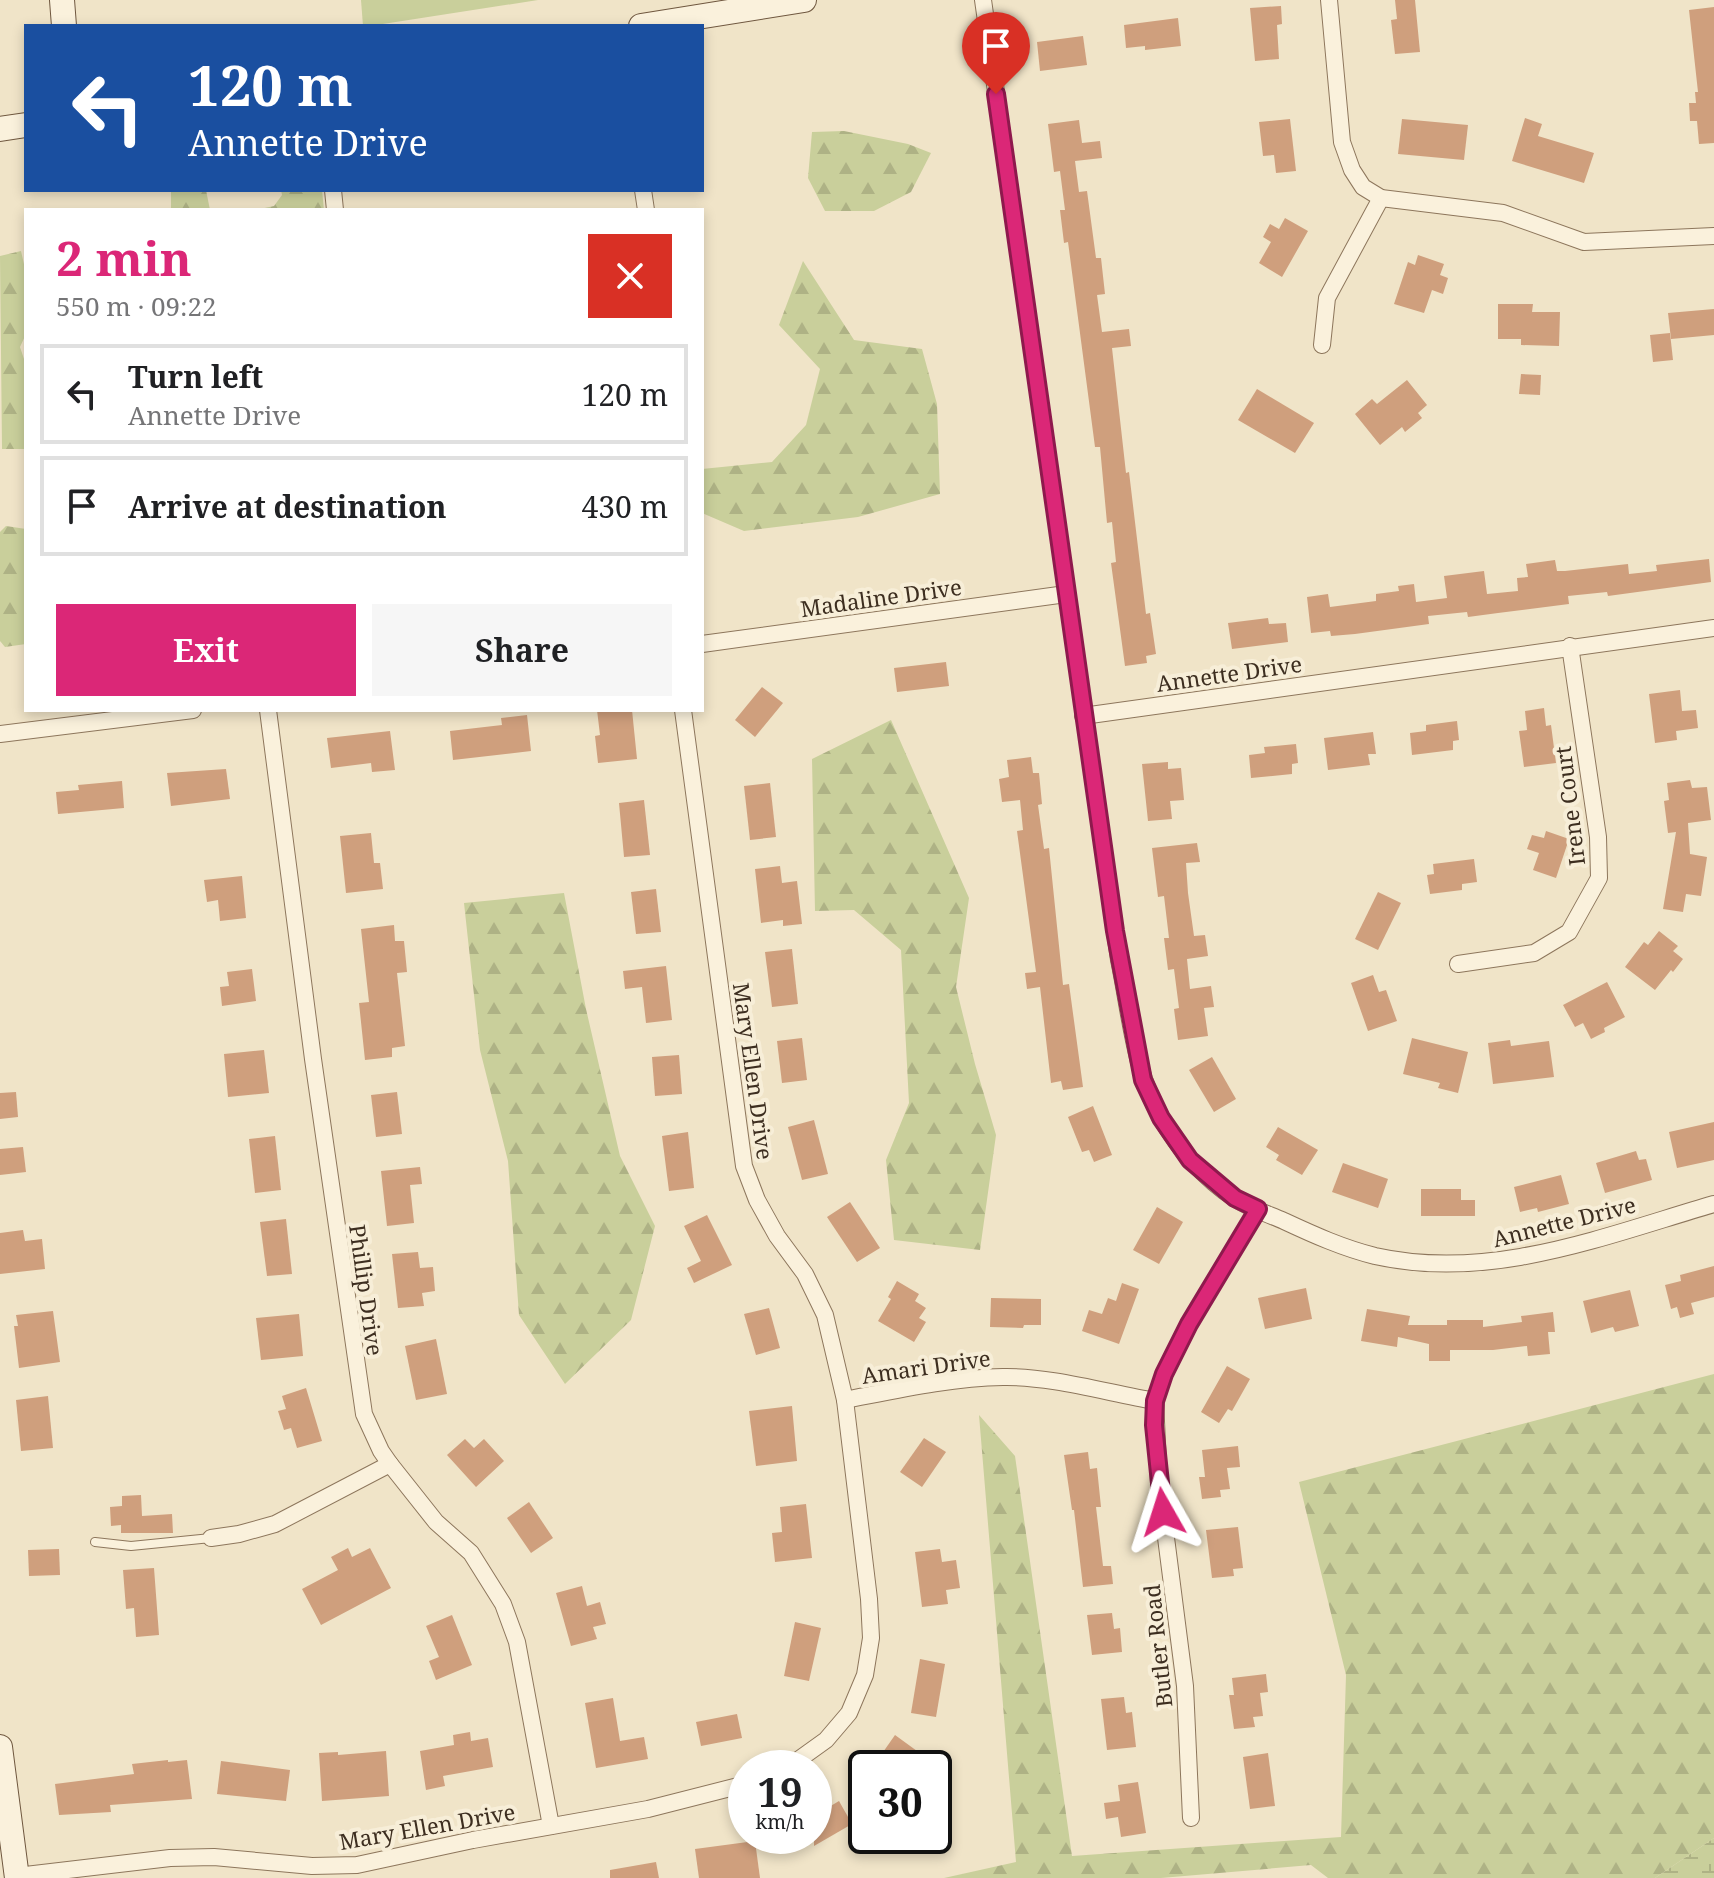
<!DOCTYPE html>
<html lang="en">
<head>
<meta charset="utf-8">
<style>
  :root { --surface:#fff; --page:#f6f6f6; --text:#202124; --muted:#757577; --line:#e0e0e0; --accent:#db2777 }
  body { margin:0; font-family:"Noto Serif",serif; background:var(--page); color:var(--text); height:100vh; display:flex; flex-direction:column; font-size:30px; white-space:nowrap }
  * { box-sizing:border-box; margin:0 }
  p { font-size:26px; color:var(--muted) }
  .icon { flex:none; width:44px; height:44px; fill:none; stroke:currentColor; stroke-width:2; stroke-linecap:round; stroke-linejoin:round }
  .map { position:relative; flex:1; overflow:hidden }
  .details { position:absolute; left:24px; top:208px; width:680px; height:504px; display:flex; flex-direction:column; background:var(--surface); border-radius:0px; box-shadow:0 4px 12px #0003 }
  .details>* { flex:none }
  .hud { position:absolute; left:24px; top:24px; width:680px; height:168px; border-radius:0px; box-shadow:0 4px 12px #0003; background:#1a4fa0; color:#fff; overflow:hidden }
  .speed { position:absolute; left:728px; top:1750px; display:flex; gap:16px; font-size:40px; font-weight:700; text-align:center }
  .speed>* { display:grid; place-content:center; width:104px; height:104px; border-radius:50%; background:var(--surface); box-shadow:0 4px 12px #0003; line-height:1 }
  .speed small { font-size:20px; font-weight:400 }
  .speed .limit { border:4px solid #111; border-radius:12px; background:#fff; color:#111 }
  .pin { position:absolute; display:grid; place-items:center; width:68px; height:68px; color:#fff; margin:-82px -34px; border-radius:50% 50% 50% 0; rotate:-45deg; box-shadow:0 0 8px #0007 }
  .pin .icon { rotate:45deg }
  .me { position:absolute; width:88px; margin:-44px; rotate:354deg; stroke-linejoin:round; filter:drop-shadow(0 0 6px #0008) }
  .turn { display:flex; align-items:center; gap:28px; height:168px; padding:0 32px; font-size:36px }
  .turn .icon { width:104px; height:104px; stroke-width:2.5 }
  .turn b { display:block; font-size:56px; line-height:68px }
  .round { display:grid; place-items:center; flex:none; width:84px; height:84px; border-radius:0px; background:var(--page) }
  .overview { display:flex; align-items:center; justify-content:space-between; height:136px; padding:0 32px }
  h1 { font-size:48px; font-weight:700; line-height:60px; color:var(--accent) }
  .cta { display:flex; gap:16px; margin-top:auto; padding:16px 32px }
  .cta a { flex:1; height:92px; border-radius:0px; background:var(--accent); color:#fff; font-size:32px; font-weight:700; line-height:92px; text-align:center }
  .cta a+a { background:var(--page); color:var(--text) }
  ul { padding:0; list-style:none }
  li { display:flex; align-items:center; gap:24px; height:100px; margin:0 16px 12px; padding:0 16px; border:4px solid var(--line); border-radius:0px }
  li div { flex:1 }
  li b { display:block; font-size:30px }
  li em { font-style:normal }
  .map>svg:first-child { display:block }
  .green { fill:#c9cf9b }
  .forest { fill:url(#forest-firs) }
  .wetland { fill:url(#wetland-marsh) }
  .building { fill:#cf9f7d }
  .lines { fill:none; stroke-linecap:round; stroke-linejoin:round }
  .lane-casing { stroke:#8d765c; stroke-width:10 }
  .street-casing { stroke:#8d765c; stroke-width:18 }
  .secondary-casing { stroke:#6f573f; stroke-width:26 }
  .lane { stroke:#faf1dc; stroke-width:8 }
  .street { stroke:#faf1dc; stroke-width:16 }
  .secondary { stroke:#faf1dc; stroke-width:24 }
  .route-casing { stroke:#8e194d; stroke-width:20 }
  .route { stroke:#db2777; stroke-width:14 }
  .labels { text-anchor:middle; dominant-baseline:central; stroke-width:8; stroke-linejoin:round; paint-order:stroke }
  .street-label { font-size:22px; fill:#3d2e20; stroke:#f7eed8 }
</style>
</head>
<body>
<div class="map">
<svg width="1714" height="1878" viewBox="0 0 1714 1878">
  <defs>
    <pattern id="forest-firs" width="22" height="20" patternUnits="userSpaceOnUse" patternTransform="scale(2)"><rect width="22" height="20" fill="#c9cf9b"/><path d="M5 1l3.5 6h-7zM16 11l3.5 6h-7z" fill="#aeb285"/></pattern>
    <pattern id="wetland-marsh" width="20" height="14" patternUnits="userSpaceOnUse" patternTransform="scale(2)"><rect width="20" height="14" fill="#c9cf9b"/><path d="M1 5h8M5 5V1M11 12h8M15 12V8" fill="none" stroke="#aeb285"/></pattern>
  </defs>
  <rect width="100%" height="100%" fill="#f0e4c8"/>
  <path class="green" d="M361,0h177l-168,26h-7z"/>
  <g class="forest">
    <path d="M844,131l64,13 23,9 -20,39 -37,19h-49l-17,-33 4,-46z"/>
    <path d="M171,190h35l4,20h-39z"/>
    <path d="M281,190h41l2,20h-69l19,-4 8,-11z"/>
    <path d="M21,251l5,22v61l-6,13 6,18v84h-24l-2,-193z"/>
    <path d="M803,261l51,79 68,9 15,55 3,90 -82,23 -114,14 -42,-18v-44l70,-7 34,-37 14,-56 -41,-44z"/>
    <path d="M6,526l20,3v115l-21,3 -5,-6v-109z"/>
    <path d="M891,720l78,178 -13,89 19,77 21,71 -16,115 -86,-10 -8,-80 23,-57 -8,-153 -47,-40 -39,1 -3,-152z"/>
    <path d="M564,893l22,116 34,147 35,70 -24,94 -66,64 -46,-69 -11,-154 -28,-111 -16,-147z"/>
    <path d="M1714,1374v464l-59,40h-327l-17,-13 -150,13h-217l72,-16 -37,-447 36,41 57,400 269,-19 5,-162 -47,-193z"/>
  </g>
  <path class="wetland" d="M1714,1838v40h-59z"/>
  <g class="building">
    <path d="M1395,0h20l5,52 -25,2 -4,-34 6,-1z"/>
    <path d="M1281,6l1,18 -5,1 2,34 -24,2 -5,-53z"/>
    <path d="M1714,7v136l-15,1 -2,-23h-7l-1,-18h7l-1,-11h3l-9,-82z"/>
    <path d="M1178,18l3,28 -36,4v-4l-19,2 -2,-23z"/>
    <path d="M1083,36l4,29 -47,6 -3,-29z"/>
    <path d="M1525,118l17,6 -4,12 56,17 -10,30 -72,-22z"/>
    <path d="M1290,119l6,52 -20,2 -2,-18 -11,1 -4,-34z"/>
    <path d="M1402,119l66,6 -4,35 -66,-6z"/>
    <path d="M1079,120l3,23 18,-2 2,17 -27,3 4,31 8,-1 9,67h5l4,36 -8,1 5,37 27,-3 2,17 -19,2 14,125 3,-1 17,142 4,-1 6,41 -10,2 1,7 -22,3 -14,-103 5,-1 -4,-40 -5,1 -7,-76h-5l-27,-205 -4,1 -4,-33h5l-5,-39 -6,1 -6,-48z"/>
    <path d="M1285,218l23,13 -26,46 -23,-14 12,-21 -8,-5 7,-13 9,5z"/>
    <path d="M1418,255l26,9 -4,11 8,3 -5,16 -11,-4 -8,23 -30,-9 14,-42 7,3z"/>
    <path d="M1498,304h35l-1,8h28l-1,34 -38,-1v-6h-23z"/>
    <path d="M1714,309v26l-43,4 -3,-26z"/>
    <path d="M1670,333l3,27 -20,2 -3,-27z"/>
    <path d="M1521,374l20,1 -1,20 -21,-1z"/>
    <path d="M1407,380l20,25 -9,8 4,5 -17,14 -3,-5 -22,18 -25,-31 17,-15 5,5z"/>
    <path d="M1257,389l57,34 -19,30 -57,-33z"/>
    <path d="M1709,559l2,23 -103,14 -1,-4 -39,4 1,8 -71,9 -30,4 -1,-5 -39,4 1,8 -74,10 -24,2 -1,-5 -19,2 -4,-36 21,-3 2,13 46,-6v-7l23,-3 -1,-5 16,-2 2,18 31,-4 -3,-22 40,-5 3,23 31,-3 -1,-13 11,-1 -2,-13 29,-4 2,11h8l63,-7 1,10 28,-3 -1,-6z"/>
    <path d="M1268,618l1,6 17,-1 2,19 -56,7 -4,-26z"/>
    <path d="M946,662l3,24 -52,6 -3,-24z"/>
    <path d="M762,687l21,16 -28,34 -20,-17z"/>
    <path d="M1680,690l2,21 14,-1 2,18 -22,3 1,9 -22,3 -6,-49z"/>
    <path d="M1544,708l2,18 5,-1 5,38 -32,4 -5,-36 8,-1 -2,-19z"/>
    <path d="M597,710h35l5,49 -39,4 -3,-27 5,-1z"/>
    <path d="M527,715l4,36 -78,9 -3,-29 52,-6 -1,-7z"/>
    <path d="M1457,721l2,19 -6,1v9l-41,5 -2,-22 16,-2v-6z"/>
    <path d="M390,731l5,39 -23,2 -1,-9 -40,5 -4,-30z"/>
    <path d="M1373,732l3,22h-8l2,11 -42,5 -4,-32z"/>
    <path d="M1296,744l2,19 -6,1v10l-41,4 -2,-23 16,-2 -1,-6z"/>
    <path d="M1031,757l2,16h6l3,31 -4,1 6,44 5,-1 14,137 6,-1 14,103 -20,3 -2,-9 -10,2 -11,-96 -13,2 -2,-16 11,-1 -19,-141 6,-1 -3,-30 -18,2 -3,-23 10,-2 -2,-17z"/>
    <path d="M1168,762v7l13,-1 3,32 -14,1 2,18 -24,2 -6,-57z"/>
    <path d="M226,769l4,30 -59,7 -4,-33z"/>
    <path d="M1690,780l2,8 15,-1 4,33 -23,3 2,31 17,3 -6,39 -15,-2 -3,18 -20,-3 13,-77 -8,1 -4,-32 5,-1 -2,-17z"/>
    <path d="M122,781l2,27 -66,6 -2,-22 23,-2 -1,-5z"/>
    <path d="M770,783l6,54 -26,3 -6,-54z"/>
    <path d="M644,800l6,55 -26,2 -5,-54z"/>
    <path d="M1546,831l23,8 -13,39 -23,-8 6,-17 -12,-4 5,-14 12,3z"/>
    <path d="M371,833l3,30h6l3,26 -37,4 -6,-57z"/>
    <path d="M1197,843l3,19 -14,1 2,30 6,43 11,-1 3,21 -21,3 3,30 21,-3 3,21 -10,1 4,28 -30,4 -4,-31 5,-1 -5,-39 -6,1 -4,-32h5l-5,-42 -6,1 -6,-49z"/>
    <path d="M1474,859l3,23 -15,2v6l-32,4 -3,-19 7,-1 -1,-10z"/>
    <path d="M780,866l2,17 15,-2 5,43 -19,2v-6l-22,3 -6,-54z"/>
    <path d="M242,876l4,42 -26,3 -2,-21 -11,2 -3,-22z"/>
    <path d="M656,889l5,43 -25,2 -5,-42z"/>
    <path d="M1378,892l23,11 -23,47 -23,-11z"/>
    <path d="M394,925l1,16h9l3,31 -10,1 8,73 -13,2v9l-27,3 -6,-57 10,-1 -8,-73z"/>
    <path d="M1659,931l19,15 -5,5 10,8 -10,13 -2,-2 -16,20 -30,-23 19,-25 4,3z"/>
    <path d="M792,949l6,55 -26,3 -7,-55z"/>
    <path d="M666,966l6,54 -26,3 -4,-36 -17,2 -2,-18z"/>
    <path d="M252,969l4,32 -34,5 -2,-19 9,-1 -2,-14z"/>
    <path d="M1373,975l6,17 7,-2 11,31 -29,10 -17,-48z"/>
    <path d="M1607,982l18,35 -21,11 1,4 -14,7 -8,-16 -8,4 -12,-22z"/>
    <path d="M802,1038l5,42 -25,3 -5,-42z"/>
    <path d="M1412,1038l56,14 -10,41 -20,-5 2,-5 -37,-9z"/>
    <path d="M1510,1040l1,6 38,-5 5,36 -61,7 -5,-41z"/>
    <path d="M264,1050l5,43 -41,4 -4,-43z"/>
    <path d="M679,1055l3,39 -27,2 -3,-39z"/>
    <path d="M1212,1057l24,42 -22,13 -25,-42z"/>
    <path d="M16,1092l2,25 -18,2v-26z"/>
    <path d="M397,1092l5,42 -26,3 -5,-42z"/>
    <path d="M1093,1106l19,49 -18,7 -5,-12 -7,2 -14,-35z"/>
    <path d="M814,1120l14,54 -26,6 -14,-53z"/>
    <path d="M1714,1122v38l-37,8 -8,-36z"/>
    <path d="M1278,1127l40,23 -16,25 -26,-15 3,-5 -13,-8z"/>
    <path d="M688,1132l6,56 -25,3 -7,-55z"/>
    <path d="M275,1136l6,54 -26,3 -6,-54z"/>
    <path d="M23,1147l3,25 -26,3v-26z"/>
    <path d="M1636,1151l3,9 7,-1 6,21 -47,13 -9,-30z"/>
    <path d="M1343,1163l45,16 -10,29 -46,-16z"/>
    <path d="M420,1167l2,17 -12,1 4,38 -27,3 -6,-55z"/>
    <path d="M1561,1175l8,29 -31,8 -1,-4 -17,4 -6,-25z"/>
    <path d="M1421,1189h40v11h14v16h-54z"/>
    <path d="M850,1202l30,46 -23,14 -30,-45z"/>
    <path d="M1157,1207l26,15 -24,42 -26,-14z"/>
    <path d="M707,1215l25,50 -38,18 -7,-15 14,-7 -17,-35z"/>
    <path d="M286,1219l6,55 -25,2 -7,-54z"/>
    <path d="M23,1230l2,11 17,-2 3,30 -45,5v-41z"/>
    <path d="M418,1252l2,16 13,-1 2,24 -13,2 2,13 -26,2 -6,-54z"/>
    <path d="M1714,1266v31l-23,6 3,11 -14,4 -3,-11 -6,2 -6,-24 16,-4 -1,-6z"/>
    <path d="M897,1281l22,13 -4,7 11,7 -7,10 7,4 -12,20 -36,-21 13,-22 -3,-2z"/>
    <path d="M1122,1283l17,6 -20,55 -37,-13 7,-21 13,4 6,-16 8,3z"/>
    <path d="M1306,1288l6,31 -47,10 -7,-31z"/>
    <path d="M1630,1290l9,36 -24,6 -2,-5 -22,6 -8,-32z"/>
    <path d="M991,1298l50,1v26h-17l-1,3 -33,-1z"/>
    <path d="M769,1308l11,40 -24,7 -12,-41z"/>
    <path d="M1367,1309l43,7 -2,9h39v-5h36v7l39,-5 -1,-6 32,-4 2,20h-7l2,22 -22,2 -1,-10 -34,4h-43v11h-21v-17l-31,-7 -1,10 -36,-6z"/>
    <path d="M53,1311l7,51 -41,6 -5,-42h4l-2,-11z"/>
    <path d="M299,1314l4,42 -42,4 -5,-42z"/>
    <path d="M436,1339l11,55 -31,6 -11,-54z"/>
    <path d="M1227,1366l23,13 -18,32 -4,-2 -9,14 -18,-11z"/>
    <path d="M306,1388l16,53 -25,7 -6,-20 -7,2 -6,-19 8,-2 -4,-13z"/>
    <path d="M48,1396l5,52 -32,3 -5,-51z"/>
    <path d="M792,1406l5,55 -41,5 -7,-55z"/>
    <path d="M924,1438l22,14 -24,35 -22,-15z"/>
    <path d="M465,1439l9,9 10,-9 20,22 -28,26 -29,-32z"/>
    <path d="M1238,1446l2,21 -13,1 3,21 -10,1 1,7 -19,2 -3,-22h6l-3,-27z"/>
    <path d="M1088,1452l2,17 7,-1 4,39h-5l7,59h8l2,18 -30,3 -9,-77h-2l-8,-55z"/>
    <path d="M141,1495l1,21 30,-2 1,19h-52v-8l-10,1 -1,-19 12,-1v-10z"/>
    <path d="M529,1502l24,36 -22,15 -24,-35z"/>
    <path d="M806,1504l6,54 -37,4 -3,-29 10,-1 -2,-25z"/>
    <path d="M1238,1527l5,41 -10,1 1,7 -22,2 -6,-48z"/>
    <path d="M348,1548l4,9 18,-9 21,40 -70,37 -19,-36 36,-19 -7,-13z"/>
    <path d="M59,1549l1,26 -31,1 -1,-26z"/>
    <path d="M940,1549l2,13 14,-2 4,28 -14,2 2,14 -26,3 -7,-55z"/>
    <path d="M154,1568l5,67 -23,2 -2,-29 -8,1 -3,-39z"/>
    <path d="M582,1586l5,20 13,-4 6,22 -13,3 4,12 -26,7 -15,-53z"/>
    <path d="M1112,1613l2,16 6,-1 2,24 -30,3 -5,-40z"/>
    <path d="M452,1615l20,50 -36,15 -7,-19 10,-4 -13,-31z"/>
    <path d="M795,1622l26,6 -12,53 -25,-5z"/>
    <path d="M920,1659l25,5 -9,53 -25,-4z"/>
    <path d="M1266,1674l2,18 -8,1 3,23 -10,1 2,10 -21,2 -5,-34h5l-2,-17z"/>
    <path d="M1124,1697l2,16 6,-1 4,35 -29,3 -6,-51z"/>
    <path d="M613,1698l7,43 24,-4 4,22 -52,9 -11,-65z"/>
    <path d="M737,1714l5,24 -41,8 -5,-24z"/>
    <path d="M470,1732l1,9 17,-3 5,29 -50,9 2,10 -19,4 -6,-39 34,-6 -1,-10z"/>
    <path d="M895,1735l22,16 -12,17h-33z"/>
    <path d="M386,1751l3,45 -67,5 -3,-48 19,-1v3z"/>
    <path d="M1268,1753l7,53 -25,3 -7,-52z"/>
    <path d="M168,1760v2l19,-2 5,39 -82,6 1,7 -52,3 -4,-31 79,-10 -2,-10z"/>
    <path d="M221,1761l69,9 -4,31 -69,-7z"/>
    <path d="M1138,1782l8,51 -25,4 -3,-20 -12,2 -2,-16 16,-2 -2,-16z"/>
    <path d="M839,1801l13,23 -38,22v-30z"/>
    <path d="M755,1841l5,37h-61l-4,-29z"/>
    <path d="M656,1862l3,16h-49v-8z"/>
  </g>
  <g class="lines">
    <g class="lane-casing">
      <path id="lane" d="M95,1542l36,4 80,-8"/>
    </g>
    <g class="street-casing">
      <g id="street">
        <path d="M983,0l136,960c11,52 15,111 42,158 17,31 44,61 73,80 15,10 34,16 50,23 30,14 59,27 91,35 116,26 229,-20 339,-52"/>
        <path d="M1329,0l13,142 10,28 11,17 18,11 122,15 81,29 130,-6"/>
        <path d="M333,190l2,20"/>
        <path d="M643,190l3,20"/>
        <path d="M1322,345l5,-47 54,-100"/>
        <path d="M702,644l364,-50"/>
        <path d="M268,710l45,349 51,355 17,37 9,13 46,58 35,31 32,51 14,38 34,184"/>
        <path d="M683,710l61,456 13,34 20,36 28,38 20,41 20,85 24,199 2,39 -6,37 -16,38 -23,27 -39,28"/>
        <path d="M1083,716l631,-88"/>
        <path d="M0,734l193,-24"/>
        <path d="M1458,964l76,-11 35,-21 30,-54 -1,-41 -28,-191"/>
        <path d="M845,1400c52,-10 105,-22 158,-23 47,-1 105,16 152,24"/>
        <path d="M211,1538l28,-4 36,-10 115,-60"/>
        <path d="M1191,1818l-6,-132 -26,-203 -4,-82 9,-27 25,-50 69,-115"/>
        <path d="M17,1876l153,-18 44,-1 98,9 45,-1 116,-25 175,-31 98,-25"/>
      </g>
    </g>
    <g class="secondary-casing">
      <g id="secondary">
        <path d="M62,0l2,26"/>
        <path d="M641,26l163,-26"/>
        <path d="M0,129l26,-4"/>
        <path d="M0,1747l17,131"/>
      </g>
    </g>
    <use href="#lane" class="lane"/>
    <use href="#street" class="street"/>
    <use href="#secondary" class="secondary"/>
  </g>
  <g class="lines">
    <g class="route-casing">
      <path id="route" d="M996,94l119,837 28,149 18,38 29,42 45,38 23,11 -69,115 -25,50 -9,27 -1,24 9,87"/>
    </g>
    <use href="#route" class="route"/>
  </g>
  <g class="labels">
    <g class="street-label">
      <text transform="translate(881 597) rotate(-8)">Madaline Drive</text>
      <text transform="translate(1229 673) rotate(-8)">Annette Drive</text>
      <text transform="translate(1569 806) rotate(-97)">Irene Court</text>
      <text transform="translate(754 1071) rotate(82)">Mary Ellen Drive</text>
      <text transform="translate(1564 1221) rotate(-14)">Annette Drive</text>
      <text transform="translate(367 1290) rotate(82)">Phillip Drive</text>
      <text transform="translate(926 1366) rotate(-8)">Amari Drive</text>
      <text transform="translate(1157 1646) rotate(-96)">Butler Road</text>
      <text transform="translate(427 1826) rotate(-10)">Mary Ellen Drive</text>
    </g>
  </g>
</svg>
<div class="speed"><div>19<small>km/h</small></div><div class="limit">30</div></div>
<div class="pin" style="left:996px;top:94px;background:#d93025"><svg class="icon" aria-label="arrive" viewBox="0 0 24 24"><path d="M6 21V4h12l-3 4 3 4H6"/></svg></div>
<svg class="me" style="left:1163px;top:1512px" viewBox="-20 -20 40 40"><path d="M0-17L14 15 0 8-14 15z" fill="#db2777" stroke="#fff" stroke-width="4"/></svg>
<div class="hud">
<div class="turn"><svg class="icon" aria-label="left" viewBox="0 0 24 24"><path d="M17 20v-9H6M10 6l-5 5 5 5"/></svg><div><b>120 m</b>Annette Drive</div></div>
</div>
<section class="details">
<div class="overview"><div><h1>2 min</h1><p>550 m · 09:22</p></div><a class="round" style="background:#d93025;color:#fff"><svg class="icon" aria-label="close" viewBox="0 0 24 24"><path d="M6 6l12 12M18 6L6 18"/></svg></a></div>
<ul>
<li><svg class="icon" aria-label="left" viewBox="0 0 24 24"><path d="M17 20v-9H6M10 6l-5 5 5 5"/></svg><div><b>Turn left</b><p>Annette Drive</p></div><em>120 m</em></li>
<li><svg class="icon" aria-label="arrive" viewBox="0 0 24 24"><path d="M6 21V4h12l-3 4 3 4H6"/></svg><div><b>Arrive at destination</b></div><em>430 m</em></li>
</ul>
<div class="cta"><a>Exit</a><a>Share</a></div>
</section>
</div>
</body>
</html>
